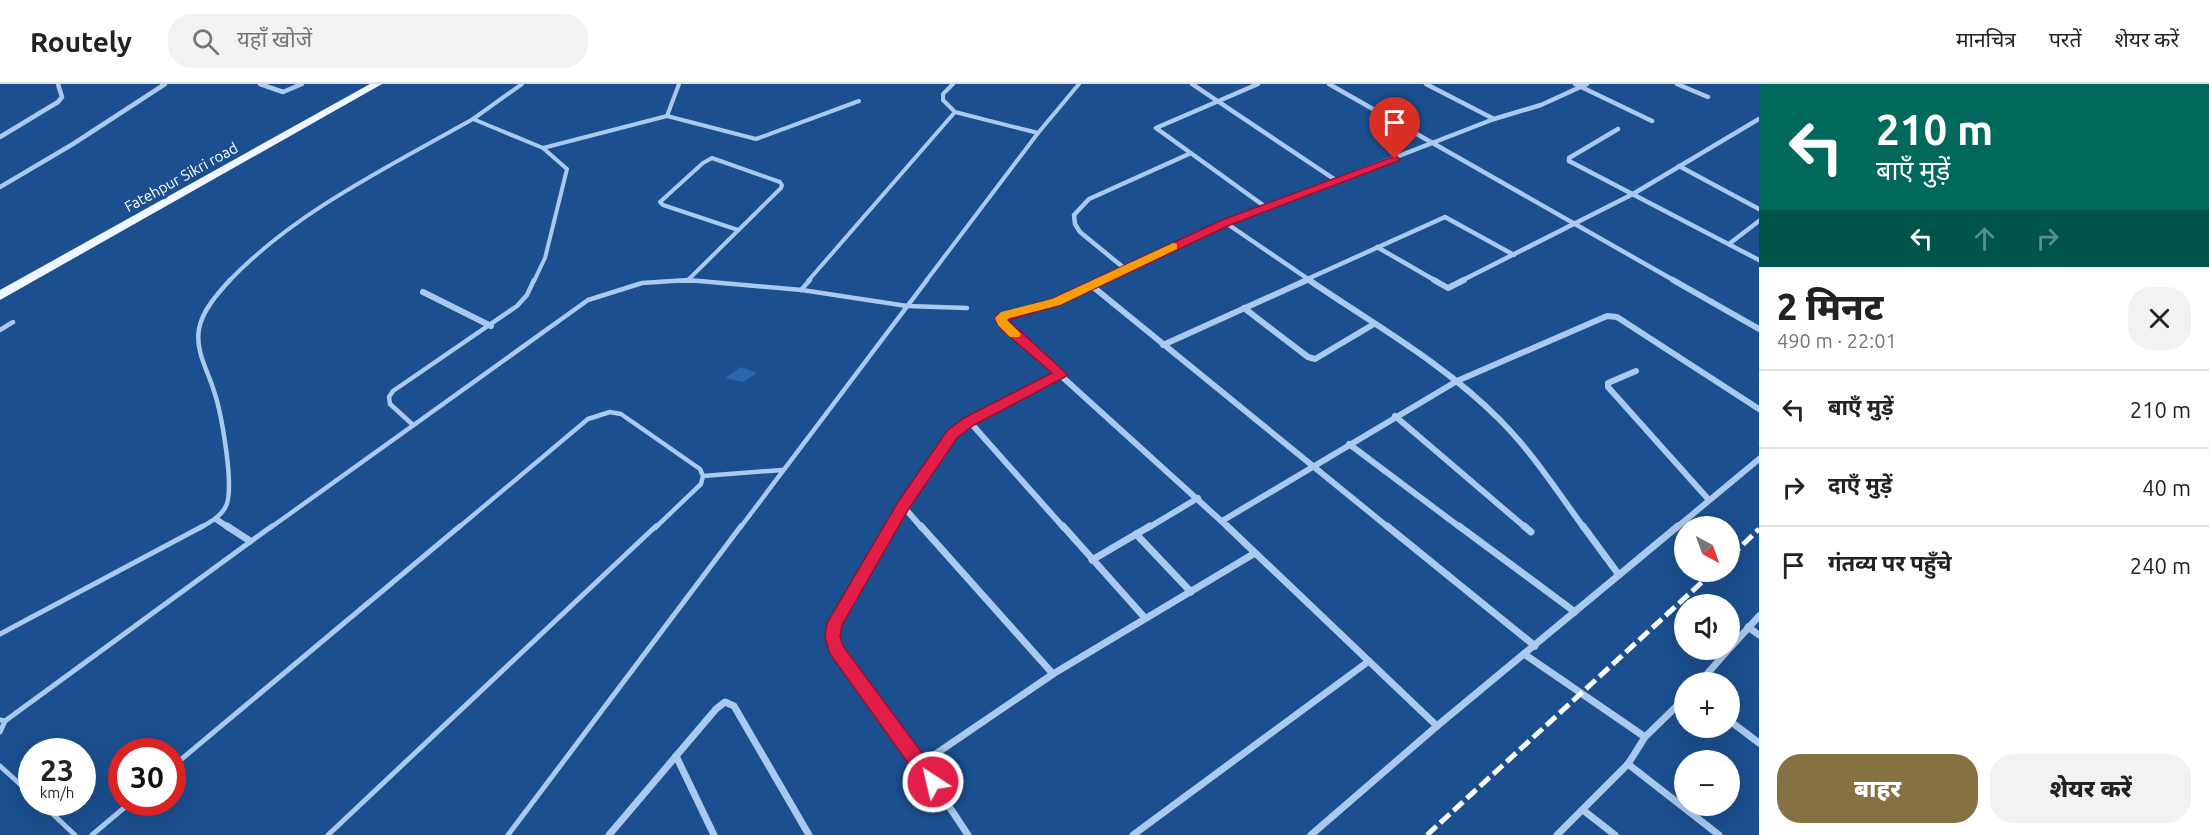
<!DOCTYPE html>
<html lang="hi">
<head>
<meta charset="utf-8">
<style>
  :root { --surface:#fff; --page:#f2f2f2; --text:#222; --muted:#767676; --line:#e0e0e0; --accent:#857141 }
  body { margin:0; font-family:Ubuntu,"Noto Sans Devanagari",sans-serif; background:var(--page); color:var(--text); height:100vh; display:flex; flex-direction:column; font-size:22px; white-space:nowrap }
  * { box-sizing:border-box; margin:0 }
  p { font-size:20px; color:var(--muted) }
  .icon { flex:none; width:33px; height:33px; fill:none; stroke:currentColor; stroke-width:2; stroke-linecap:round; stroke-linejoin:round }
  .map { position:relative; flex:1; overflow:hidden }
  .sheet { display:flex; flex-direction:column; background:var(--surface); width:450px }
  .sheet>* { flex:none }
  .hud { background:#00695c; color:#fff; overflow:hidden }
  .needle { width:39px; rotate:139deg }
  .buttons { position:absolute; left:1674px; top:432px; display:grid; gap:12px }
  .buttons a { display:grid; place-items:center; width:66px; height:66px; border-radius:50%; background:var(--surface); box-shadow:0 6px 24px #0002; font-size:30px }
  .speed { position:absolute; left:18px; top:654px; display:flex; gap:12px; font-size:30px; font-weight:700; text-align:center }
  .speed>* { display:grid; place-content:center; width:78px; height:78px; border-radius:50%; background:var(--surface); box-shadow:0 6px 24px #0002; line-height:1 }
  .speed small { font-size:15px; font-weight:400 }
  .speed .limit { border:9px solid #d22; background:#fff; color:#111 }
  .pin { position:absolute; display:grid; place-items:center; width:51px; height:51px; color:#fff; margin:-62px -26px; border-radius:50% 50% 50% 0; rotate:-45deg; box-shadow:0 0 6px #0007 }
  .pin .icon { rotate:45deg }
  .me { position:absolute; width:66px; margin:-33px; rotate:325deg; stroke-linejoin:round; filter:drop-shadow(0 0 4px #0008) }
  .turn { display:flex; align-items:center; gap:21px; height:126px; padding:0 18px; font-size:27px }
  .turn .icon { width:78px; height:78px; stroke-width:2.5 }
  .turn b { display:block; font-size:42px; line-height:51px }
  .lanes { display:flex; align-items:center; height:57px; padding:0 18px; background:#0003; justify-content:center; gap:30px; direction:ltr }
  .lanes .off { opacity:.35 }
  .round { display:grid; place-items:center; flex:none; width:63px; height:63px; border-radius:24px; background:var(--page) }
  .headline { display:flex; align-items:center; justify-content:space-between; height:102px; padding:0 18px }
  h1 { font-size:36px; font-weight:800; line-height:45px }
  .button { display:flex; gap:12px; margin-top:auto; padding:12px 18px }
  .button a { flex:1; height:69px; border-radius:24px; background:var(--accent); color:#fff; font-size:24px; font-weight:800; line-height:69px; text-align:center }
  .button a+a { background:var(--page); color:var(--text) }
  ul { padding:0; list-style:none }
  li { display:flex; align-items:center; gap:18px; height:78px; padding:0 18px; border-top:2px solid var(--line) }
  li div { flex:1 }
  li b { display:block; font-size:22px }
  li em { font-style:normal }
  header { display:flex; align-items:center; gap:36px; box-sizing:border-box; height:84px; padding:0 30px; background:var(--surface); border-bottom:2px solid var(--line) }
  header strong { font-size:28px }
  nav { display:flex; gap:33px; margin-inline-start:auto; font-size:21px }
  .search { width:420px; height:54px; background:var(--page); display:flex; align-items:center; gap:15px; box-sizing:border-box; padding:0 21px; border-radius:24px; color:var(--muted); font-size:22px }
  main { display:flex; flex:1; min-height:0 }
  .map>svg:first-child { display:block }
  .building { fill:#2a66ad }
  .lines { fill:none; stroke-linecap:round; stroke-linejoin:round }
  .lane-far2 { stroke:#a9c9ee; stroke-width:4 }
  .lane-far1 { stroke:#a9c9ee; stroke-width:4.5 }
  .lane { stroke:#a9c9ee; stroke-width:5 }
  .street-far2 { stroke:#a9c9ee; stroke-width:4.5 }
  .street-far1 { stroke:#a9c9ee; stroke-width:6 }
  .street { stroke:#a9c9ee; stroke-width:7 }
  .primary { fill:#f0f6ff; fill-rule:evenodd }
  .rail { stroke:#fff; stroke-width:5; stroke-dasharray:13 5; stroke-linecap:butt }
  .route { fill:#e11d48; stroke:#92132f; stroke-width:1.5 }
  .slow { fill:#f59e0b }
  .labels { text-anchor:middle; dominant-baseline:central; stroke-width:6; stroke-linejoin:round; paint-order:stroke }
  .far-street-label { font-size:15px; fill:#fff; stroke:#1b4f8f }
</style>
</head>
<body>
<header>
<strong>Routely</strong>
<div class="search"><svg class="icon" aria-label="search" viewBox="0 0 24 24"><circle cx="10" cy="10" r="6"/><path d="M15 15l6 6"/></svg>यहाँ खोजें</div>
<nav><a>मानचित्र</a><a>परतें</a><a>शेयर करें</a></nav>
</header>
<main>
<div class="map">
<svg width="1759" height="751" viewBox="0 0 1759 751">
  <rect width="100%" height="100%" fill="#1b4f8f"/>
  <path class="building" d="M741,283l16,6 -14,9 -18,-4z"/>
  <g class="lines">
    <g class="lane-far2">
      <path d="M522,0l-49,35 70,29 24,21 -22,89 -11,23"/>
      <path d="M953,0l-10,10v6l12,12 83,21 41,-49"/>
      <path d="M667,32l89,23 103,-38"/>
      <path d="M543,64l124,-32 12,-32"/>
      <path d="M688,196l93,-92 1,-3 -2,-3 -68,-24 -9,5 -43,39 3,3 75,25"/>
      <path d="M229,197c67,-70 161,-115 244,-162"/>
      <path d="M667,197h36"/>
      <path d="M808,197l147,-169"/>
      <path d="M926,197l112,-148"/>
    </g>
    <g class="lane-far1">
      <path d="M801,206l9,-10"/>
      <path d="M0,246l13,-8"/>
      <path d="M412,340l-22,-20 -1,-7 4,-6 124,-85 10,-11 7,-15"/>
      <path d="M703,392l79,-6"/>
      <path d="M200,444c10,-6 19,-10 25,-20 11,-17 -4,-96 -11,-117 -6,-20 -19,-40 -15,-62 3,-18 19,-36 31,-49"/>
      <path d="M270,444l318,-228 54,-17 46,-3 114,10 105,16 60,2"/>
      <path d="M458,444l130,-109 22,-7 11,2 79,55 3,7 -2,8 -46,44"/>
      <path d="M740,444l187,-248"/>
    </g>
    <g class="lane">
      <path d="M0,550l203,-108"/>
      <path d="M0,636l5,1 -5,11"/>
      <path d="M5,637l267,-195"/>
      <path d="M0,682l32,29"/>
      <path d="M172,683l288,-241"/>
      <path d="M40,718l35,33"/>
      <path d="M92,751l39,-33"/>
      <path d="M328,751l328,-309"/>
      <path d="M508,751l233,-309"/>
    </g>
    <g class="street-far2">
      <path d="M260,0l23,8 19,-8"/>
      <path d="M1192,0l145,97"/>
      <path d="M1258,0l-102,44 111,80"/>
      <path d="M1329,0l346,197"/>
      <path d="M1426,0l68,35"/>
      <path d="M1575,0l77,37"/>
      <path d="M1677,0l31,13"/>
      <path d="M1618,45l-49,29v3l190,99"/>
      <path d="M0,53l58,-35 4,-5 -4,-13"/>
      <path d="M1679,82l80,43"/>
      <path d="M0,103l73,-43 92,-60"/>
      <path d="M1226,139l85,58"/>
      <path d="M1729,160l30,-23"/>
      <path d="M1377,163l59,34"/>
      <path d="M1124,184l-44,-36 -5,-8 -1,-9 15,-16 100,-45"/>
      <path d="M1100,197l126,-58 268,-104 47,-14 46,-21"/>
      <path d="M1303,197l142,-64 69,38"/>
      <path d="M1461,197l172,-87 126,-75"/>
    </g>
    <g class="street-far1">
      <path d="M1104,196l-48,22 -55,16 5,8 223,202"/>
      <path d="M1309,196c64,44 136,84 191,140 32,32 57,71 84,108"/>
      <path d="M1434,196l14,8 16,-8"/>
      <path d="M1673,196l86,49"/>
      <path d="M1092,202l297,242"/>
      <path d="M423,208l68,34"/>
      <path d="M1244,224l64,49 7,2 59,-35"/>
      <path d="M1163,261l144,-65"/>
      <path d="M1636,287l-28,12v4l101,113"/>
      <path d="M1395,332l131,112"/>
      <path d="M969,337l95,107"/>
      <path d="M1349,360l112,84"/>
      <path d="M903,422l19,22"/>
      <path d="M216,435l13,9"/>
      <path d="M1222,437l235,-140 150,-65 10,1 142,92"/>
      <path d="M890,444l62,-93 17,-14 92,-47"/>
      <path d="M1148,444l50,-30"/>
      <path d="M1676,444l83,-69"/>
    </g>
    <g class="street">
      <path d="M227,442l23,15"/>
      <path d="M891,442l-57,97 -2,14 3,12 86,115 47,71"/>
      <path d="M921,442l132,148"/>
      <path d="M1063,442l82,92"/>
      <path d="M1227,442l210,200"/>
      <path d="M1387,442l148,120"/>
      <path d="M1459,442l116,86"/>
      <path d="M1524,442l7,6"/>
      <path d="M1583,442l36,49"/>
      <path d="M1136,450l55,58"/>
      <path d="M1092,476l58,-34"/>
      <path d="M1748,543l11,8"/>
      <path d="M1730,564l29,-32"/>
      <path d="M1524,570l121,83"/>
      <path d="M1700,598l28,-32"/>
      <path d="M1730,637l29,22"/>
      <path d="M676,672l38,79"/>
      <path d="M921,680l132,-90 202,-121"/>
      <path d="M1628,680l91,71"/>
      <path d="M1583,726l32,25"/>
      <path d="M609,751l107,-126 9,-7 9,4 75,129"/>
      <path d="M1133,751l236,-174"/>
      <path d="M1311,751l126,-109 241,-200"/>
      <path d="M1557,751l71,-71 17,-27 39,-38"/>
    </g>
    <path class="primary" d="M370,0h12l-382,216v-10z"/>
    <g class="rail">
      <path d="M1730,473l29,-28"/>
      <path d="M1427,751l286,-263"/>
    </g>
  </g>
  <path class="route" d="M1395,72l5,3 -2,2 -168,64 -170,80 -52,15 59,54 -2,3 -91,48 -17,13 -49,72 -66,115 -2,12 3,9 96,130 2,6 -2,6 -6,2 -7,-2 -96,-134 -5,-17 2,-14 71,-121 49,-71 17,-13 88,-45 -51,-44 -6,-11 1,-3 56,-16 170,-79z"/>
  <path class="slow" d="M1173,159l4,1v5l-117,56 -51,13 -2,2 14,14 -2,3h-9l-12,-12 -3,-7 6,-6 51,-13z"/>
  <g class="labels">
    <g class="far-street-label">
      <text transform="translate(181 93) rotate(-29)">Fatehpur Sikri road</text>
    </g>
  </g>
</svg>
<div class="buttons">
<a><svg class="needle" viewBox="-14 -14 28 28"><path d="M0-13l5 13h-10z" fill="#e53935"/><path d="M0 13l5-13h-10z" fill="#767676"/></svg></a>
<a><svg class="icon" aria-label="sound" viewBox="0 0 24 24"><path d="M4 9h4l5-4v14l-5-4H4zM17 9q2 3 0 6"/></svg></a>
<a>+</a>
<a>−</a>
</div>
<div class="speed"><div>23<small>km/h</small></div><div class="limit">30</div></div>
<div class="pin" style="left:1395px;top:75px;background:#d93025"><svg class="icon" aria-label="arrive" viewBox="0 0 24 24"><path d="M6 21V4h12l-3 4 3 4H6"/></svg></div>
<svg class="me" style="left:933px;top:698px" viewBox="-20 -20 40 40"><circle r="17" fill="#e11d48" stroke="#fff" stroke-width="3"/><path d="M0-11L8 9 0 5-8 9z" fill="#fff"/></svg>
</div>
<section class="sheet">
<div class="hud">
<div class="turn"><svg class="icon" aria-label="left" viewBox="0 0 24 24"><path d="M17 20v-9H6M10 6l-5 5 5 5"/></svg><div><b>210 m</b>बाएँ मुड़ें</div></div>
<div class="lanes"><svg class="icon" aria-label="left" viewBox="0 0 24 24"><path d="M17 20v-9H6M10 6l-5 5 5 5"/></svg><svg class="icon off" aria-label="ahead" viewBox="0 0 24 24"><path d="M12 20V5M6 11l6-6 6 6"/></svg><svg class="icon off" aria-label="right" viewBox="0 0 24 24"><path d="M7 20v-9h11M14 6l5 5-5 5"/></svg></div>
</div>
<div class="headline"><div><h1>2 मिनट</h1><p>490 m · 22:01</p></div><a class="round"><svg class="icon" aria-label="close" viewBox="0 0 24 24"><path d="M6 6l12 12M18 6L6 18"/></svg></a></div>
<ul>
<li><svg class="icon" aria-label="left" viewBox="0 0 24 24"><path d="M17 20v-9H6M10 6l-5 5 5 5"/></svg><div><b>बाएँ मुड़ें</b></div><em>210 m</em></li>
<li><svg class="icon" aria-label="right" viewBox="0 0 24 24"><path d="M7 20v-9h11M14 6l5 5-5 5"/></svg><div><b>दाएँ मुड़ें</b></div><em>40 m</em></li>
<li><svg class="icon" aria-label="arrive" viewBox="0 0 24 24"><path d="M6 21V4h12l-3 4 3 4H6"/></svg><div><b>गंतव्य पर पहुँचे</b></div><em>240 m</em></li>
</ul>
<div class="button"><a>बाहर</a><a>शेयर करें</a></div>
</section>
</main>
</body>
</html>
